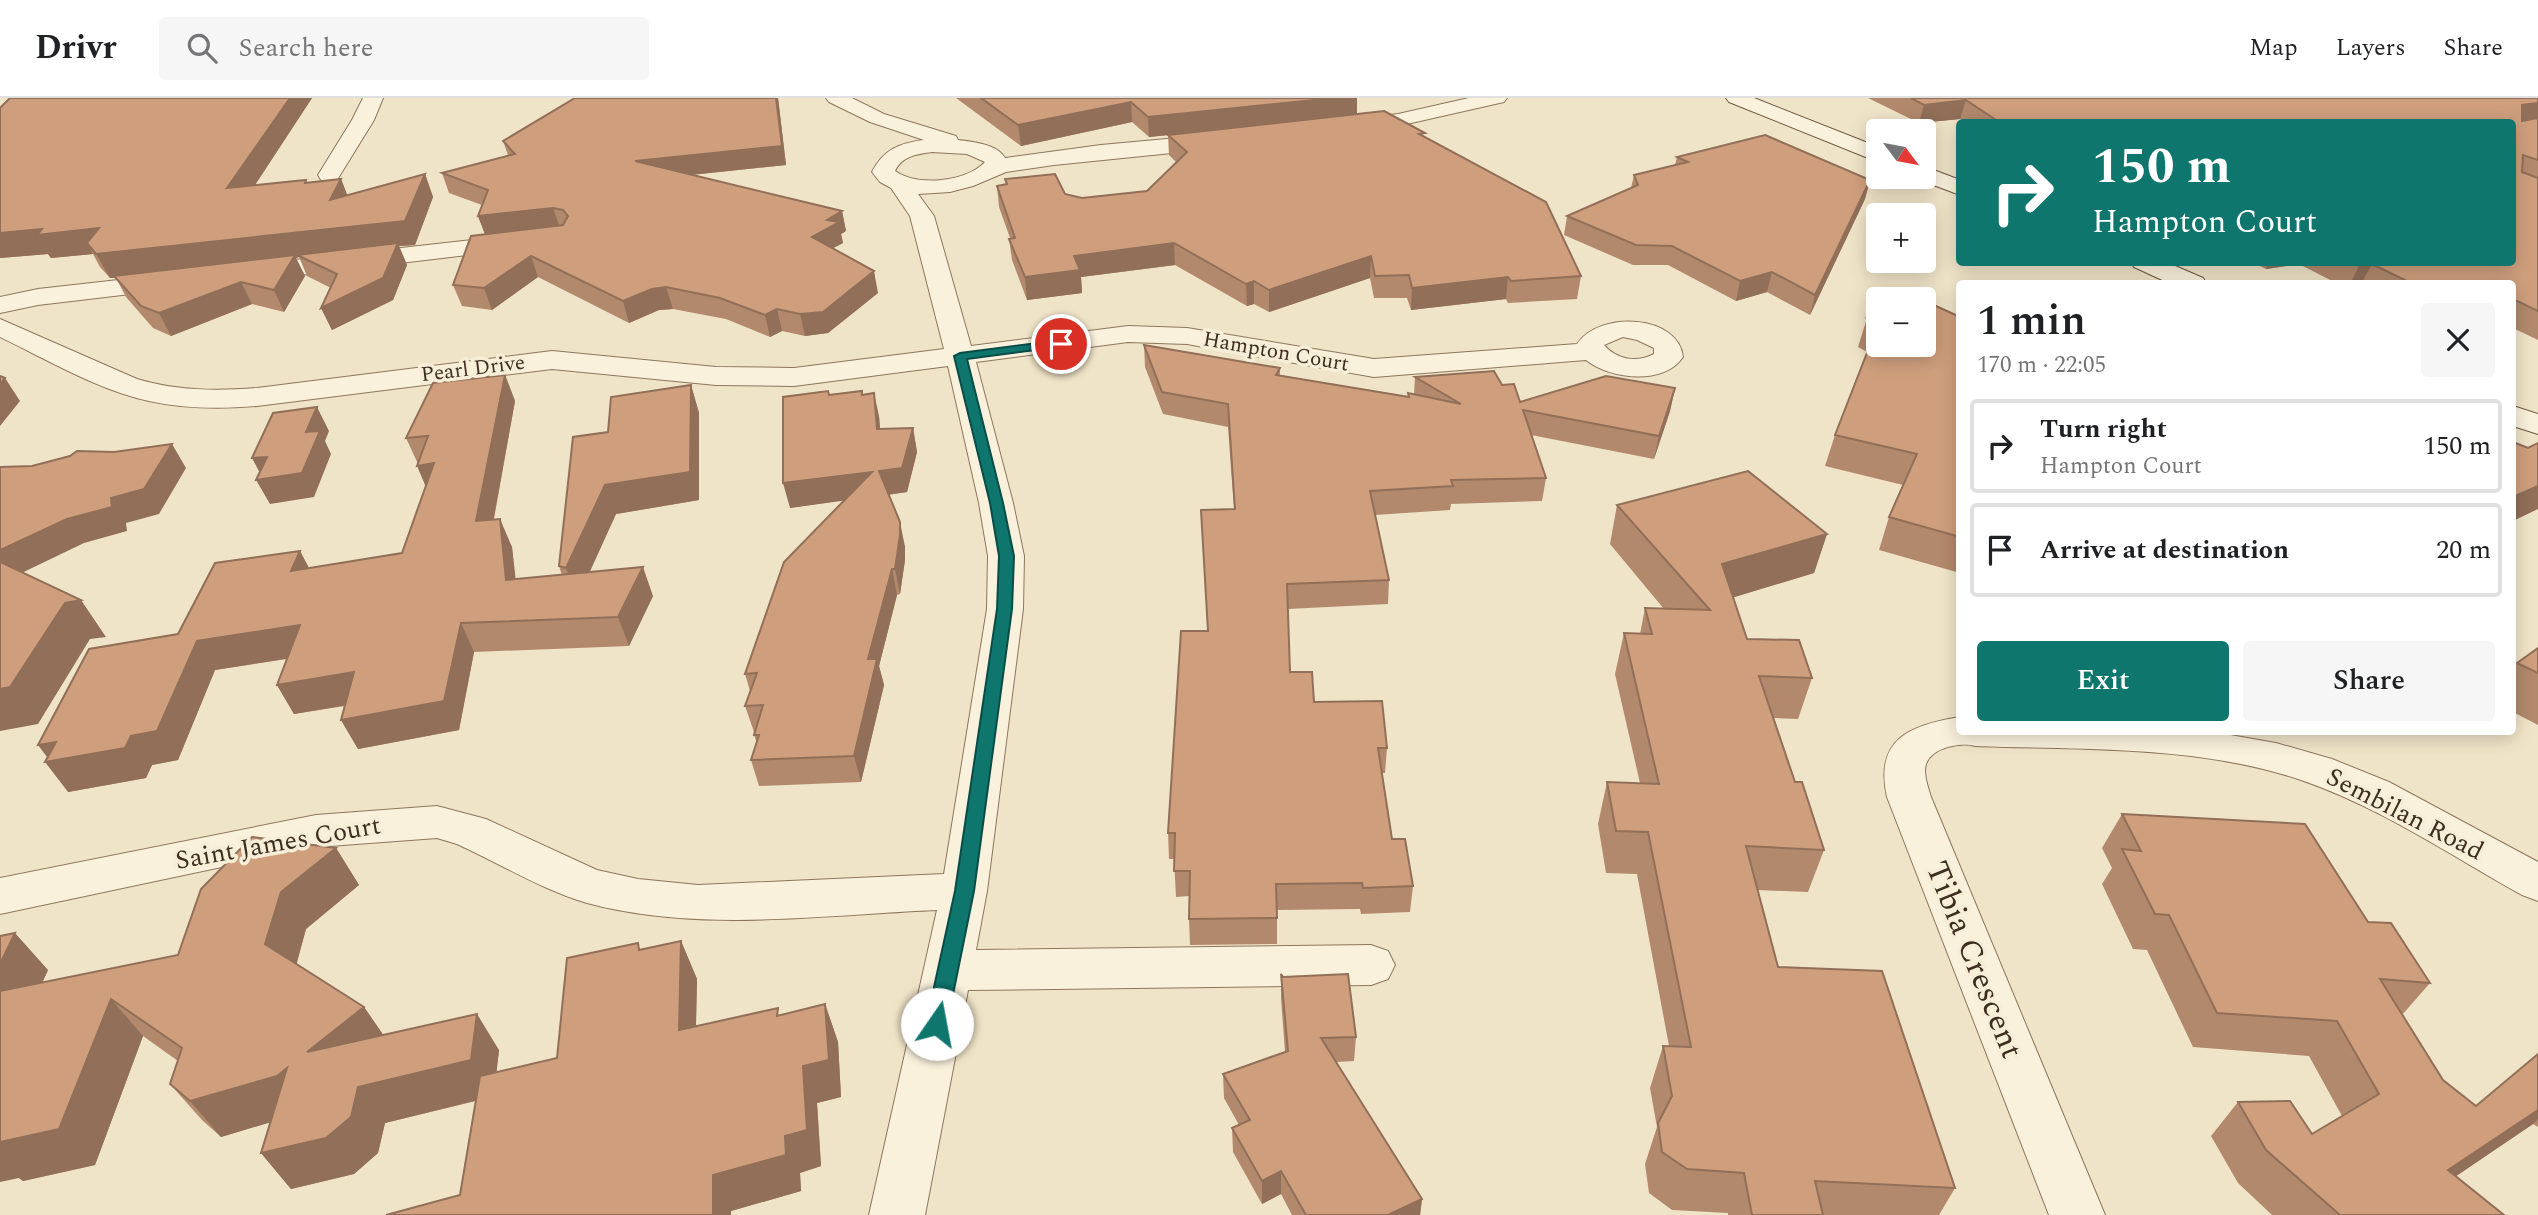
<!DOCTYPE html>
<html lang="en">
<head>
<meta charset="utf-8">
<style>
  :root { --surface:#fff; --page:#f6f6f6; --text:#202124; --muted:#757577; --line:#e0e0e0; --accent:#0f766e }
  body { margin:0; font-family:Spectral,serif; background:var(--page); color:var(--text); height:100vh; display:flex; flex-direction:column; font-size:26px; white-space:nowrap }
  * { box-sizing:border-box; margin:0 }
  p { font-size:23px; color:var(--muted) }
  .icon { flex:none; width:38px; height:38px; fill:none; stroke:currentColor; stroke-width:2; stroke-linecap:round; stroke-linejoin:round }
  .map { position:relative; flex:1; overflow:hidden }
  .panel { position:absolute; left:1956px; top:182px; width:560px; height:455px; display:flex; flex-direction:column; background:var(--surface); border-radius:7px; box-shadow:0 4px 18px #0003 }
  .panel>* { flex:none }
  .top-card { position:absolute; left:1956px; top:21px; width:560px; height:147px; border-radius:7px; box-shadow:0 4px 18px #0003; background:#0f766e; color:#fff; overflow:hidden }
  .needle { width:46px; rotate:122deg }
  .tools { position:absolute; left:1866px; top:21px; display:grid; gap:14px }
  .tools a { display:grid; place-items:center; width:70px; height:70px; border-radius:7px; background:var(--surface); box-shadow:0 4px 18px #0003; font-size:35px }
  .pin { position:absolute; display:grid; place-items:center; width:60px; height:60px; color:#fff; margin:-30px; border:4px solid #fff; border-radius:50%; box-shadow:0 2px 7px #0007 }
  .me { position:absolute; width:77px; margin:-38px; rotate:12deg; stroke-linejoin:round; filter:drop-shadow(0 0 5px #0008) }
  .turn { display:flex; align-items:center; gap:24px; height:147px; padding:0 21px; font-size:32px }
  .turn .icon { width:91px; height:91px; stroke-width:2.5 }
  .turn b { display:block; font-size:49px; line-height:60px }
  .round { display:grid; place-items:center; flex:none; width:74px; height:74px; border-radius:7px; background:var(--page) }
  .headline { display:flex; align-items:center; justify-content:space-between; height:119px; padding:0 21px }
  h1 { font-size:42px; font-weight:600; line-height:52px }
  .cta { display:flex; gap:14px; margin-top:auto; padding:14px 21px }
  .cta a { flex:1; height:80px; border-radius:7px; background:var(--accent); color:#fff; font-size:28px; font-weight:600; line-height:80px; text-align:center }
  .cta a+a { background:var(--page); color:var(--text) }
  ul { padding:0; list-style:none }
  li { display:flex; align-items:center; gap:21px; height:94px; margin:0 14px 10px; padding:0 7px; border:4px solid var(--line); border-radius:7px }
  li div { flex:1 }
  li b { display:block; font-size:26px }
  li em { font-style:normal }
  header { display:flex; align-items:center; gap:42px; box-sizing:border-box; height:98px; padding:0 35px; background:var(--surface); border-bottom:2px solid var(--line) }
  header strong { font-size:33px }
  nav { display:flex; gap:38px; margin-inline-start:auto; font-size:24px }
  .search { width:490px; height:63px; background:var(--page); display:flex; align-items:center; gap:18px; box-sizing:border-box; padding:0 24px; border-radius:7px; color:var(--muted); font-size:26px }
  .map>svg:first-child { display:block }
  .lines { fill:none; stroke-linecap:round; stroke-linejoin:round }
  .street-casing { stroke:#8d765c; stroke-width:2 }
  .secondary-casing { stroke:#6f573f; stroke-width:2 }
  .street { fill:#faf1dc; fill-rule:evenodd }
  .secondary { fill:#faf1dc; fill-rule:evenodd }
  .wall { fill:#b2896c }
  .shaded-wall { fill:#916f58 }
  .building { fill:#cf9f7d; stroke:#916f58; stroke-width:2 }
  .route { fill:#0f766e; stroke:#0a4d48; stroke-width:2 }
  .labels { text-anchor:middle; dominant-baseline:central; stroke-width:7; stroke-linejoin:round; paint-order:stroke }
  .far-street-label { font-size:21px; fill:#3d2e20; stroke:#f7eed8 }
  .street-label { font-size:26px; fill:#3d2e20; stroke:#f7eed8 }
  .near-street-label { font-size:32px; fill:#3d2e20; stroke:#f7eed8 }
</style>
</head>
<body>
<header>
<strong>Drivr</strong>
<div class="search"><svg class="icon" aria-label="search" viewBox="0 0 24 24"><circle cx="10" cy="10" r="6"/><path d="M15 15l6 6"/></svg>Search here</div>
<nav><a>Map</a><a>Layers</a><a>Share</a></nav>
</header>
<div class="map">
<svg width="2538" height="1117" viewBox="0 0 2538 1117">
  <rect width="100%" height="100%" fill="#f0e4c8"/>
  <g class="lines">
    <g class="street-casing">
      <g id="street">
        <path d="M363,0h20l-9,22 -37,60h-16l-3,-5 34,-55z"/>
        <path d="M826,0h26l32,16 72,22 2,4c16,2 39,4 47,18l96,-13 120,-11 8,2 3,5 -3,5 -8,2 -167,17 -48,7 -33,14 -23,6 -32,2 16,22 37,130 157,-20 59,2 187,31 203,-15c23,-34 102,-29 106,13 -19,29 -74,22 -97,3l-212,17 -187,-33 -59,-2 -152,20 37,141 11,53 -1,53 -36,282 -11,59 395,-5 17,6 7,14 -7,14 -17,6 -403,5 -43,225h-56l68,-305c-115,5 -239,23 -350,-7 -45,-13 -88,-40 -130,-59l-20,-6 -121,9 -316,67v-36l316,-63 121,-9 49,13 111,51 41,9 60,6 246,-11 43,-265 1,-53 -9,-53 -31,-137 -154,20 -78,-1 -164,-16 -295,37c-36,3 -72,3 -108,-5 -51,-11 -101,-41 -149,-64v-18l137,60c40,12 80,12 120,9l295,-37 164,16 78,1 150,-19 -34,-133 -19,-28 -11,-6 -8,-10c11,-22 27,-29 52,-32l-54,-18 -41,-20zM932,54l35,2 18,8c-19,20 -67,25 -90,9 7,-15 22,-17 37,-19zM1623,239l14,3 17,8v6c-17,9 -37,6 -50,-9z"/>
        <path d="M1469,0h38l-3,4 -106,24 -51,6 -8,-1 -3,-5 3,-5 8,-1 51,-6z"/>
        <path d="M517,137l9,3 4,5 -4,5 -277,33 -9,-2 -4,-6 4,-6 9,-2z"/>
        <path d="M172,176l9,2 4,6 -4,6 -143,17 -38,8v-16l38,-8z"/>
        <path d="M1960,619v15h253l63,11 56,16 57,23 149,80v39l-16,-6c-72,-40 -142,-88 -221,-115 -104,-35 -218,-30 -326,-34 -14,-4 -43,1 -49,18 -3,10 2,23 5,33l174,418h-56l-162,-418c-13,-58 23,-72 73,-80z"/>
      </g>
    </g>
    <g class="secondary-casing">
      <g id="secondary">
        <path d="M1726,0h28l124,49v15l-149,-60z"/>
        <path d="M1923,68l37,14v15l-45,-17 8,-1z"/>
        <path d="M2131,164h35l37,16 4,6h-36l-37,-17z"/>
        <path d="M2513,308l25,8v20l-25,-8z"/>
      </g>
    </g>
    <use href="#street" class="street"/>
    <use href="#secondary" class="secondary"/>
  </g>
  <g class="wall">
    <path d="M10,0h302l-57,87 51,-5 2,3 33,-4 6,16 78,-21 8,23 -18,48 -16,1 8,19 -14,35 -61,30 -11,-22 10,-20 -24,-12 -8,-19 -3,1 9,18 -21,36 -32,-8 -81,32 -18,-8 -27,-31 -10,-19h-6l-10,-11 -7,-13 -42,4 -3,-4 -48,4v-150z"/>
    <path d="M575,0h203l8,67 -94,10 150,36 4,20 -5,3 2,9 -10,5 45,45 -50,40 -23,3 -23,-5 -12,6 -44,-18 -53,-10 -14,1 -30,13 -91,-46 -46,33 -30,-4 -9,-21 32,-51 -7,-18 4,-11 -33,-12 -7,-20 66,-18 -5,-14z"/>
    <path d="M956,0h401v16l67,23 157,139 -4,23 -69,4 -2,-4 -95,11 -4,-12h-33l-4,-20 -101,34 -15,-8 -7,2 -72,-41 -94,12 1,16 -55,7 -15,-40 -3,-21 1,-1 -11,-31 -2,-21 9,-2 -1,-5 60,15 17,4 65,-7 29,-29 -7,-7 -1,-20 -19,2 -17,-15 -111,24z"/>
    <path d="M1868,0h670v242l-25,-12v-44h-175l-39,-20 -33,5 -14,-7h261v-140h-547l-6,-3 -41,4z"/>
    <path d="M1677,59l193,23 -5,19 -55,116 -43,-23 -31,9 -68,-36h-35l-69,-30 3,-19 64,-28 3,-13 41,-10z"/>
    <path d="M1878,217v30l82,-28v256l-81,-23 10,-33 14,-32 -78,-19 10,-31 32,-83 -9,-5 9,-29z"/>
    <path d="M1144,247l136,23v7l128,22v-4l6,1 1,-17 87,8 18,17 155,-14 -5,23 -16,48 -123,-24 15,43 -4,23 -91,3 -1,6 -75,5 14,65 -1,24 -100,5 2,63 24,30 73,46 -2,25h-3l10,66 21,47 -3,26 -49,2 -1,-5 -83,1v34l-87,1 -1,-26v-23l-13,1 -2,-38h-5l-1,-26 39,-202 27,-122 -6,-82 -65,-13 -18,-47z"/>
    <path d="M505,277l10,26 -21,118 18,28 3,32 47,-4 -3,-9 49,-134 83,-47 8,28v87l-83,14 -27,58 64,24 -24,50 -155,6 -15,78 -101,19 -17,-29 4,-14 -51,8 -17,-29 10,-26 -72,11 -37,90 -26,5 -6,13 -78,14 110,-158 122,-83 9,17 93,-15 24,-66 -8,-23 -12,-26z"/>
    <path d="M829,297h34l16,21 1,13 33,-1 4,24 -10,40 -19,3 17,52v13l-5,34 -3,1 -18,71 5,19 -23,97 -102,4 -8,-26 6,-17 -3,-8 1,-3h-1l-9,-26 5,-15 -5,-17 99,-174 -54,8z"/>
    <path d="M1617,407l210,29 -13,39 -81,24 14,42 65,39 -14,41 -24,-1 21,64 29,68 -16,42 -51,-2 21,77 177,221 -16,27h-211v-2l-56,-3 -23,-17 -4,-29 12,-37 -7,-39 13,-42h6l-32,-172 -31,-1 -8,-49 9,-42 33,1 -25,-109 9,-41 16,1 5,-26 19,1 -54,-65z"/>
    <path d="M2538,550v77l-25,-13v-44l4,-5z"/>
    <path d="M2122,716l246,108 62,61 -28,32 41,65 33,26 62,-52v73l-5,-3 -77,52 48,39h-232l-34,-32 -27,-47 27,-34 74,32 30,-18 -33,-60 -116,-9 -46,-97 -14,-1 -31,-65 10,-16 -10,-20z"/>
    <path d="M336,750l23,37 -53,44 -10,35 68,43 19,28 116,15 -3,22 61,-14 84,-109 40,-8 16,38 -1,47 84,-11 45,-11 13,38 3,55 -24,6 4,63 -21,7 1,18 -70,20v4h-345l74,-20 16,-94 -91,22 -7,30 -24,21 -63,15 -30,-36 9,-31 -49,15 -19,-17 -32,-36 8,-23 -35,-25 -48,129 -72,16 -4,-3 -19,-242 48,34 -6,13 136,-28z"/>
    <path d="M1281,876l2,3 73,60 -2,24 -18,1 86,137 -2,16h-128l-11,-21 -19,10 -29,-52 -1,-24 7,-3 -15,-27 -1,-24 62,-22 -4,-54z"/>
  </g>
  <g class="shaded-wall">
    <path d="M290,0h22l-74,113 -11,-23z"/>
    <path d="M776,0h2l1,8 7,59 -145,15 -6,-19z"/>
    <path d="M1334,0h23v18l-208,21 -1,-20z"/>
    <path d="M1966,2l-6,19 -41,4 5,-18z"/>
    <path d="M1131,4l1,20 -111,24 -3,-21z"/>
    <path d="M2538,5v17l-25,4 9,-19z"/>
    <path d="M425,76l8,23 -18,48 -16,1 8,19 -14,35 -61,30 -11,-22 75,-61 -99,8 2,2 -3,1 9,18 -21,36 -10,-22 19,-32 -183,20 -14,-24 309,-33z"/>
    <path d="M341,81l9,23 -20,-2z"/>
    <path d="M1870,82l-5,19 -55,116 5,-20z"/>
    <path d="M553,110l7,20 -74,9 -8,-21z"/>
    <path d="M842,113l4,20 -5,3 2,9 -27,14 -4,-20 15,-17z"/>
    <path d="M99,130l-12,15 6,11 -42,4 -3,-4 -48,4v-25l42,-4z"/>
    <path d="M1174,145l1,22 -94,12 1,16 -55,7 -2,-23 49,-21z"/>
    <path d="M531,158l7,21 -46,33 -8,-22z"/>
    <path d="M1371,158l-1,22 -101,34v-22z"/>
    <path d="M2269,164h30v2l-33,5z"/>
    <path d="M2372,166l-11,20h-11l9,-18z"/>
    <path d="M874,173l4,22 -50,40 -23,3 -5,-22z"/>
    <path d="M1772,174l-5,20 -31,9 4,-20z"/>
    <path d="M1508,179l-2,22 -95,11 1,-22z"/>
    <path d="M1254,183v23l-7,2 -1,-22z"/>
    <path d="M241,184l11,22 -81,32 -12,-23z"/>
    <path d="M666,189l7,22 -14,1 -30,13 -6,-22 29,-12z"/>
    <path d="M777,211l5,22 -12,6 -5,-22z"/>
    <path d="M505,277l10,26 -27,148 -12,-28z"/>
    <path d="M5,280l15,23 -20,25v-42z"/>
    <path d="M691,287l8,28v87l-83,14 -38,84 -12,-30 39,-83z"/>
    <path d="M1675,290l-5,23 -16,48 5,-23z"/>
    <path d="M874,295l5,23 3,37 -5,-24z"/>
    <path d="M317,309l12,24 -4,10 6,13 -17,43 -44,7 -14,-24 7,-1 -11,-21 54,-26z"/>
    <path d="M913,330l4,24 -10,40 -23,3 -5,-24z"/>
    <path d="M172,346l14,24 -27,46 -33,9 1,8 -43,12 -77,37 -7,-10v-20l111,-52z"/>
    <path d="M434,365l-5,31 -12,-28z"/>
    <path d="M872,374l5,24 -87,12 -7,-25z"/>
    <path d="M2538,388v23l-25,12v-24z"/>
    <path d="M500,421l12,28 7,61 -13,-28z"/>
    <path d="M900,424l5,25v13l-5,34 -5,-25z"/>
    <path d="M1827,436l-13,39 -102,31 10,-40z"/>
    <path d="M300,453l15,29 -24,-9z"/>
    <path d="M643,469l10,29 -24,50 -11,-29z"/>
    <path d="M892,471l5,26 -18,71 5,19 -23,97 -7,-26 14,-97z"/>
    <path d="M81,502l25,37 -16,2 -52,85 -38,7v-42l65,-86z"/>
    <path d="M461,525l13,29 -15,78 -101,19 -17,-29z"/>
    <path d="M300,527l16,29 -101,16 -37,90 -26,5 -6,13 -78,14 -23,-30 5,-1 -12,-16 18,-3 75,-6 66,-95z"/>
    <path d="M354,574l16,29 -76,13 -17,-29z"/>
    <path d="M336,750l23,37 -53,44 -14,52 -27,-37 16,-52z"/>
    <path d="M15,835l33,37 -28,61 -20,-22v-45z"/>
    <path d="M681,843l16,38 -2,89 -16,-38z"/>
    <path d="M111,901l32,37 -48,129 -72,16 -4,-3 -19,4v-40z"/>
    <path d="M825,906l13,38 3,55 -24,6 4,63 -21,7 1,18 -70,20v4h-18v-40l72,-39 18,-70z"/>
    <path d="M364,909l25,36 -82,9z"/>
    <path d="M477,916l22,36 -5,46 -109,27 -7,30 -24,21 -63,15 -30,-36 97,-66z"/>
    <path d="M287,970l18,44 -84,25 -31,-36z"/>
    <path d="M2538,1012v9l-5,5 -118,80 33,-34z"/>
    <path d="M1281,1073v23l-19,10v-23z"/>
    <path d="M1422,1101l-2,16h-32z"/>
  </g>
  <g class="building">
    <path d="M10,0h280l-63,90 79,-8 -1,3 36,-4 -11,21 95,-26 -20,47 -309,33 -9,-11 12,-15 -62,7 5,-6 -42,4v-125z"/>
    <path d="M575,0h201l6,48 -147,15 207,50 -15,9 12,2 -27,15 62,34 -51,41 -23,2 -23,-5 -12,6 -45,-17 -54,-11 -14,2 -29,12 -92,-45 -47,32 -31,-3 18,-49 92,-11 5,-9 -5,-6 -10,-2 -75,8 10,-26 -46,-17 73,-19 -12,-13z"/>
    <path d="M981,0h353l-186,19 -17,-15 -113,23z"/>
    <path d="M1911,0h627v5l-16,2v16l16,-3v42l-15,-5 -1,17 16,6v133l-25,-12v-15h-100l-41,-20 -13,2 -7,-4h161v-140h-514l-33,-22 -42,5z"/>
    <path d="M1384,13l41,22 -6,1 127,68 35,74 -70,5 -3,-4 -96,11 -3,-13 -34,1 -4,-20 -102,34 -15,-9 -8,3 -72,-41 -100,13 6,14 -55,7 -16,-38 6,-1 -18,-52 10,-2 -2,-5 50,-5 10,20 17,4 65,-7 40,-39 -19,-17z"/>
    <path d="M1765,37l105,45 -55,115 -43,-23 -32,9 -68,-35 -36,-1 -69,-29 71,-31 -4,-10 54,-13 -11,-5z"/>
    <path d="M398,145l-15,35 -62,30 16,-34 -40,-19z"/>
    <path d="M295,157l-21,35 -33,-8 -82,31 -18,-7 -27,-30z"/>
    <path d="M1923,203h2l35,16v220l-71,-20 28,-63 -82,-19 37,-95 6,-2v7h45z"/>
    <path d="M1878,217v9l-11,-6z"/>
    <path d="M1144,247l136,23 -4,7 133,22 -1,-4 53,11 -46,-27 79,-6 8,14 12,-1 6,18 86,-26 69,12 -16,48 -136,-26 23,68 -95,2 2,6 -83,5 19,89 -102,4 3,88h22l2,30 68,-1 5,47h-9l14,91h13l8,47 -50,2 -1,-5 -86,1 1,34 -88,1 1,-48h-16l1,-38h-7l13,-202h27l-7,-121 34,-1 -7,-105 -66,-12z"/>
    <path d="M505,277l-29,146 24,-2 6,61 137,-13 -25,50 -157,6 -17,78 -103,19 13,-48 -77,13 23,-60 -103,16 -40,90 -26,5 -6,12 -80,14 11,-20 -18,3 51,-96 89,-15 37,-71 85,-12 -9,20 111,-18 32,-90 -17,3 11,-30 -22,2 27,-55z"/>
    <path d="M0,278l5,2 -5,6z"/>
    <path d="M691,287l-1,87 -85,13 -39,83 -7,-2 14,-129 35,-5 3,-35z"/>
    <path d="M828,293l1,4 33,-4v4l12,-2 3,36 36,-1 -11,40 -23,3 21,51v13l-5,34h-3l-24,90h9l-23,97 -103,4 8,-25h-5l9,-30 -18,1 12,-33 -12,1 39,-112 88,-90 -89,11v-86z"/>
    <path d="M317,309l-11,25 14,-1 -18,42 -46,7 11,-23 -15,1 21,-45z"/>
    <path d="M2513,344l15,6 10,-5v43l-25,11z"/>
    <path d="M172,346l-28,45 -33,9 1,9 -45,12 -67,31v-83l32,-1 38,-10 7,-5 37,1z"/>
    <path d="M1748,373l79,63 -105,30 25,75 52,1 13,38 -53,-2 36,106h7l22,68 -78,-4 32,121 104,4 73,217 -140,-7 8,34h-71l-8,-42 -57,-4 -25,-17 -4,-29 14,-27 -9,-50 28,1 -43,-215 -32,-1 -9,-49 52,2 -35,-151 28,1 -7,-26 65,2 -93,-105z"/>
    <path d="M0,464l81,38 -16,3 -55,84 -10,2z"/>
    <path d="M2538,550v25l-21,-10z"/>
    <path d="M2122,716l183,10 63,98 23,1 39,60 -50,-4 63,101 33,26 62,-52v56l-90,60 56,45h-164l-74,-65 -28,-48 52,-1 22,33 67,-40 -42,-73 -120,-8 -48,-98 -14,-1 -33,-65 19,2z"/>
    <path d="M252,739l84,11 -55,44 -16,52 99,63 -57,45 170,-38 -6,46 -113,27 -7,30 -25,21 -65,15 26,-85 -10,8 -87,25 -20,-17 12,-36 -71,-49 -52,130 -59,13v-151l178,-36 23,-66z"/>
    <path d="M15,835l-15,31v-28z"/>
    <path d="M681,843l-2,89 99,-22 -1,8 48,-12 4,56 -26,6 4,64 -22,6 1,19 -73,20v40h-327l74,-20 20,-119 77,-18 10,-100 71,-15 1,7z"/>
    <path d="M1281,876l2,3 65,-3 8,63 -35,1 101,161 -34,16h-82l-25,-44 -19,10 -30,-53 18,-8 -27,-46 65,-23z"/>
  </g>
  <path class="route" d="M1061,242l5,1v5l-99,13 36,144 11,53 -2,53 -38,282 -27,133 -3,6 -7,2 -8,-2 -3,-6 29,-133 42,-282 2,-53 -9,-53 -36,-147 6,-3z"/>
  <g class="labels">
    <g class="far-street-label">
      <text transform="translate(1276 254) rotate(10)">Hampton Court</text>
      <text transform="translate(473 271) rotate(-7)">Pearl Drive</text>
    </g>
    <g class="street-label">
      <text transform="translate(2405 716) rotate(27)">Sembilan Road</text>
      <text transform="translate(278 745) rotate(-10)">Saint James Court</text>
    </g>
    <g class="near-street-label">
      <text transform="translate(1974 862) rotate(68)">Tibia Crescent</text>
    </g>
  </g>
</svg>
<div class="tools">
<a><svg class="needle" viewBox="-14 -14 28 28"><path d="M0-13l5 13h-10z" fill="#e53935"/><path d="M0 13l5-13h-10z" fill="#757577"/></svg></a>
<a>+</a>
<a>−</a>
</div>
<div class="pin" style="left:1061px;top:246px;background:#d93025"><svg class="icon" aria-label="arrive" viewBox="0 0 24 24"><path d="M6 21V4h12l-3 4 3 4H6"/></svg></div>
<svg class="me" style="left:937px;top:926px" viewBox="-20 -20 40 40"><circle r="19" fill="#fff"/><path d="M0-13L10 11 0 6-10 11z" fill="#0f766e"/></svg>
<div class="top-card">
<div class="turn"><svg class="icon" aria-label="right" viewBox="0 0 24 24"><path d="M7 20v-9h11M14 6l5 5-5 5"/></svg><div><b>150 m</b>Hampton Court</div></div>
</div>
<section class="panel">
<div class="headline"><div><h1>1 min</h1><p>170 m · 22:05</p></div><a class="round"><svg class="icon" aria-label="close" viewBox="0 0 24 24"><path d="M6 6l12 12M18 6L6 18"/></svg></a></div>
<ul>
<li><svg class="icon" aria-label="right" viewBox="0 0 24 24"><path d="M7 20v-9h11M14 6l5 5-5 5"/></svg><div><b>Turn right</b><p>Hampton Court</p></div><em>150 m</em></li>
<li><svg class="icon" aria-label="arrive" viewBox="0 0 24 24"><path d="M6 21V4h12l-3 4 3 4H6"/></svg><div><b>Arrive at destination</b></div><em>20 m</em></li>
</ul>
<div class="cta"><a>Exit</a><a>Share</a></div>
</section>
</div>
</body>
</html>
